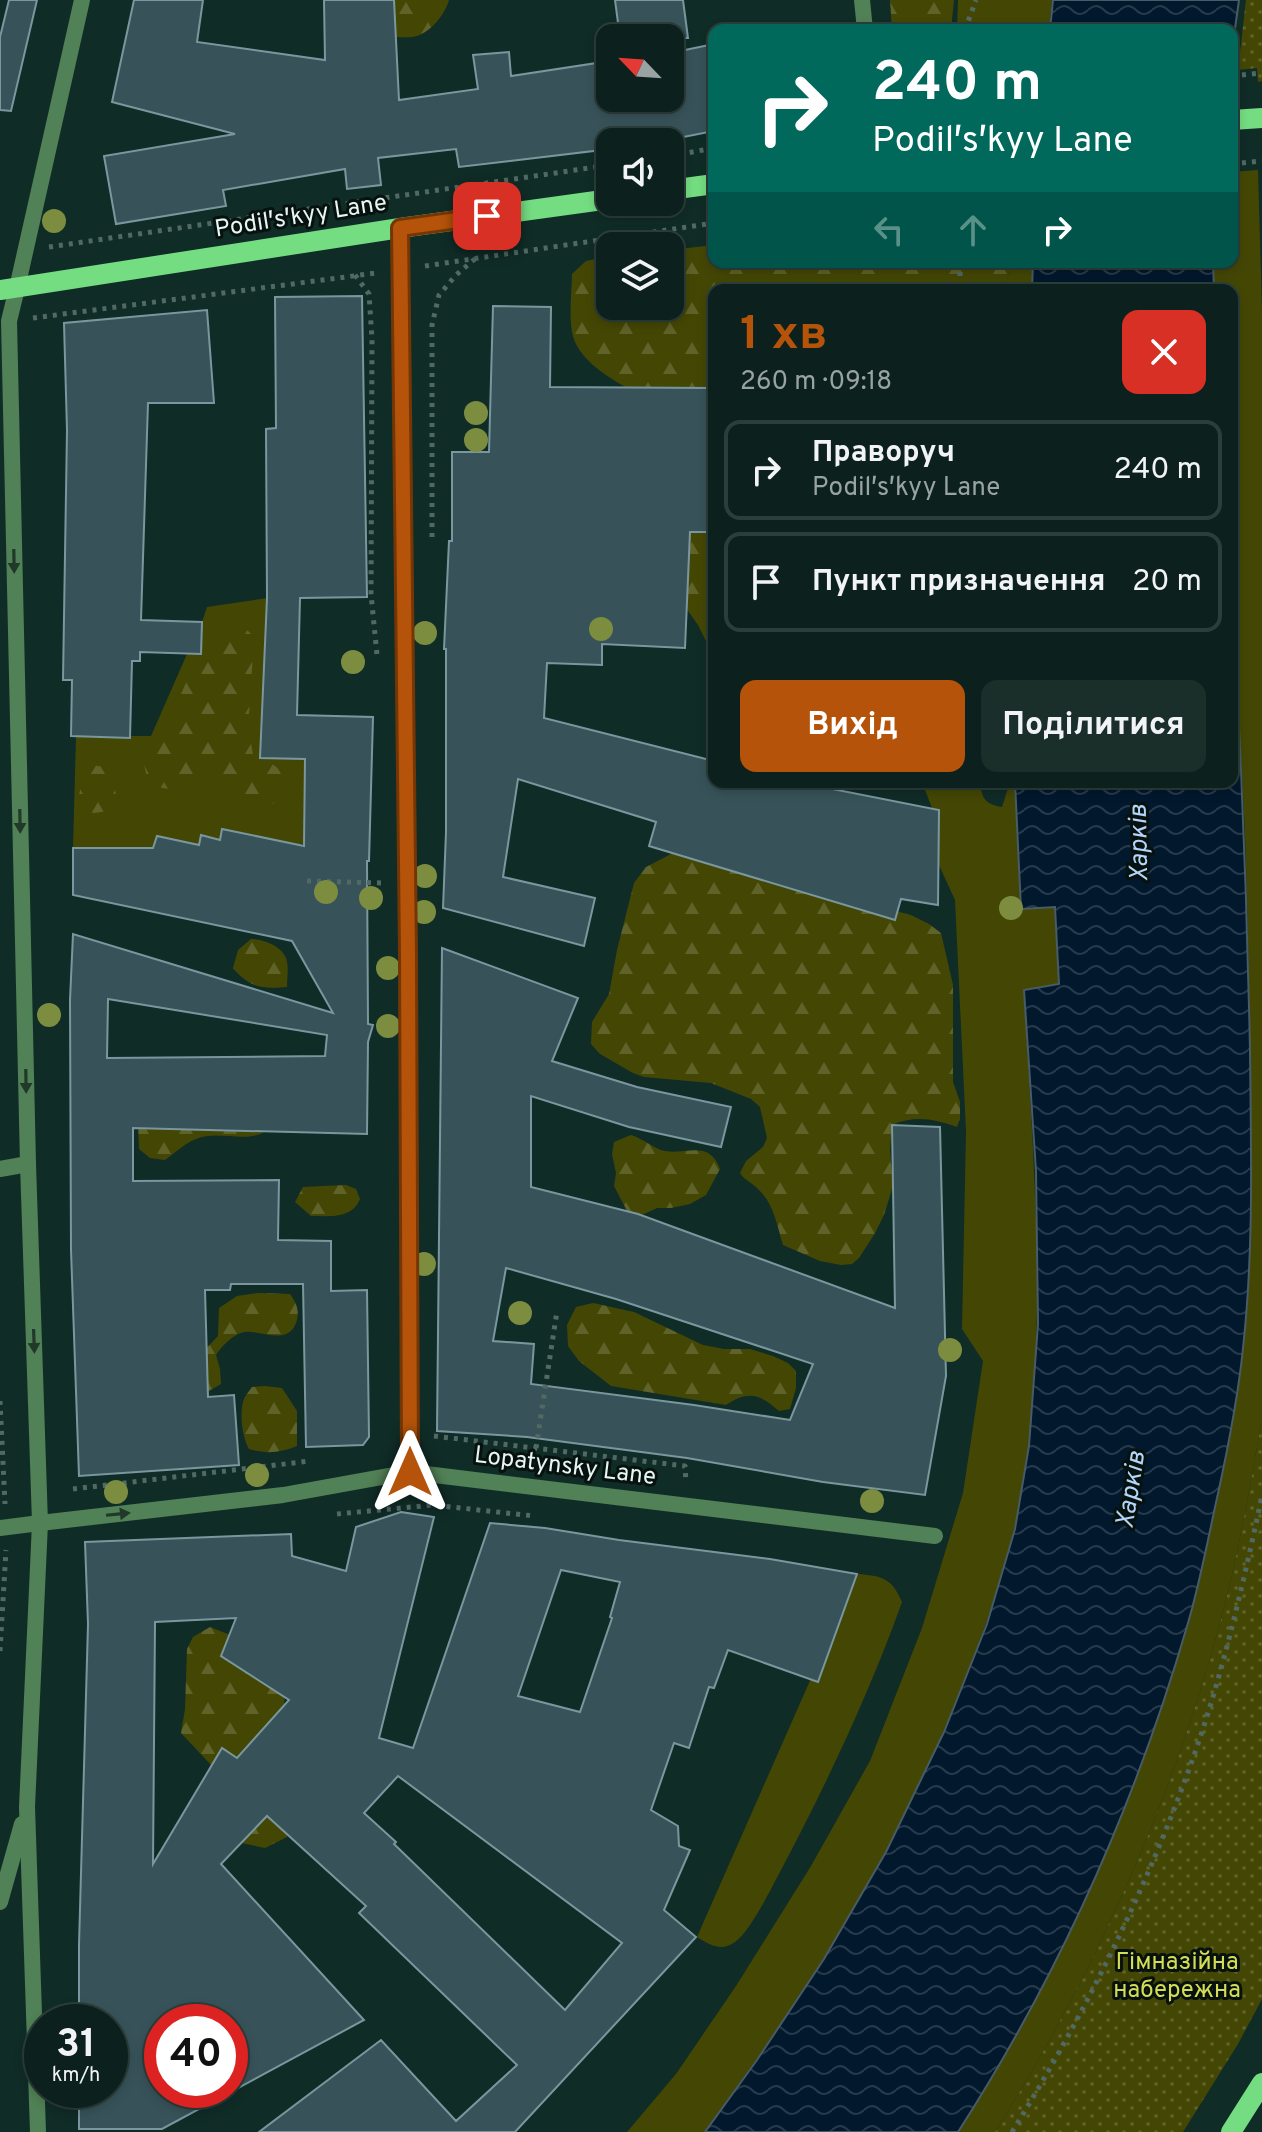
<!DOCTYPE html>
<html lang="uk">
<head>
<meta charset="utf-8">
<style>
  :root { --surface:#0c211d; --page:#1a2e2a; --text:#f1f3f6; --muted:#9aa3a4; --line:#2c3e3b; --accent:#b45309 }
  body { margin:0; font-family:Overpass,sans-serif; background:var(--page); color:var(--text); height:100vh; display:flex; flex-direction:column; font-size:30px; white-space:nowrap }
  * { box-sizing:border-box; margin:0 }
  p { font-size:26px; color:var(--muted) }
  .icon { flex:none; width:44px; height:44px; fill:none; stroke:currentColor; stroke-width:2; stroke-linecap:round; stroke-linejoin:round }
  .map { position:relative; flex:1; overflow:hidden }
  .details { position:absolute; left:708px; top:284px; width:530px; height:504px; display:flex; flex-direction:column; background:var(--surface); border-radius:16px; box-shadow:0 4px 12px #0003,0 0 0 2px var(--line) }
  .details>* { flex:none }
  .hud { position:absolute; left:708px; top:24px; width:530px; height:244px; border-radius:16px; box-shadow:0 4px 12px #0003,0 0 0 2px var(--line); background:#00695c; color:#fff; overflow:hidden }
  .needle { width:52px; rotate:295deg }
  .buttons { position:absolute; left:596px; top:24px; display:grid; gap:16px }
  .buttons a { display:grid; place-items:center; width:88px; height:88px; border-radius:16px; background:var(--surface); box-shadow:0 4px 12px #0003,0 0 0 2px var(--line); font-size:40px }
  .speed { position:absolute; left:24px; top:2004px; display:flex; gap:16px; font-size:40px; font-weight:700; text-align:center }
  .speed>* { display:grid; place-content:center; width:104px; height:104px; border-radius:50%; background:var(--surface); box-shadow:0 4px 12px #0003,0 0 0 2px var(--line); line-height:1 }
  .speed small { font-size:20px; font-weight:400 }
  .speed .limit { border:12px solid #d22; background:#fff; color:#111 }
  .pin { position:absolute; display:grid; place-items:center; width:68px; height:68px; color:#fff; margin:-34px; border-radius:16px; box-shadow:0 4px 12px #0006 }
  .me { position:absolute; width:88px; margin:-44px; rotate:0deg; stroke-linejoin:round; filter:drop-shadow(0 0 6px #0008) }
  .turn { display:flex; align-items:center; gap:28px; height:168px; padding:0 32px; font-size:36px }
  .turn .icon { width:104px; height:104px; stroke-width:2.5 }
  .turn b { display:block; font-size:56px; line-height:68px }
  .lanes { display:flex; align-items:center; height:76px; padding:0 32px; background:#0003; justify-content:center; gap:40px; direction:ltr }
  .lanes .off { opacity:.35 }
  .round { display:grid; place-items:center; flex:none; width:84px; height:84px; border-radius:16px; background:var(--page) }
  .summary { display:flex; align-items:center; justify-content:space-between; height:136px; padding:0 32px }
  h1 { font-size:48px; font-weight:700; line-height:60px; color:var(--accent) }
  .button { display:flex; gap:16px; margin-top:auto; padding:16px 32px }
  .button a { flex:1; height:92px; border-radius:16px; background:var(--accent); color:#fff; font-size:32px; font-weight:700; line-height:92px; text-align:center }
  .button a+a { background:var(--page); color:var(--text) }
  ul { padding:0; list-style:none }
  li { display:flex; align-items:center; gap:24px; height:100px; margin:0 16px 12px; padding:0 16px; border:4px solid var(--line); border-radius:16px }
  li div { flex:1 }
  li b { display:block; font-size:30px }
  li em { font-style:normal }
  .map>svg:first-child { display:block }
  .green { fill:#444704 }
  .forest { fill:url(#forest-firs) }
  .park { fill:url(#park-dots) }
  .water { fill:url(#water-waves); stroke:#475b68; stroke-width:2 }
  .building { fill:#375359; stroke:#7a979f; stroke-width:2; fill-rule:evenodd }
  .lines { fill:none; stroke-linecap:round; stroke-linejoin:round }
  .path { stroke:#516965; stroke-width:5; stroke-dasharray:4 6; stroke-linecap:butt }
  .service { stroke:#518156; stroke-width:16 }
  .minor { stroke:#518156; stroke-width:16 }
  .tertiary { stroke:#518156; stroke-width:16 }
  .primary { stroke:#74dd82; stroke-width:20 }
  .tree { fill:#7c8d40 }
  .oneway { fill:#213928 }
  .route-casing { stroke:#753606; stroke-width:20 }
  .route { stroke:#b45309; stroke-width:14 }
  .labels { text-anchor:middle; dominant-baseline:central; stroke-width:6; stroke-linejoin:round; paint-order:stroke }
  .street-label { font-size:24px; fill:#e7f6f3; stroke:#07120f }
  .park-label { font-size:24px; fill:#d4dd54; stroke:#07120f }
  .water-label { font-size:26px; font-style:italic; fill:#b2d5f9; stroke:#07120f }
</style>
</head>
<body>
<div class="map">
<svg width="1262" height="2132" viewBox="0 0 1262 2132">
  <defs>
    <pattern id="forest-firs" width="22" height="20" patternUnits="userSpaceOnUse" patternTransform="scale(2)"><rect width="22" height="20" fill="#444704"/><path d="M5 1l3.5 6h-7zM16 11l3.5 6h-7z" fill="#5f6229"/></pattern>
    <pattern id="park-dots" width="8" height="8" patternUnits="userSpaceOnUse" patternTransform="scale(2)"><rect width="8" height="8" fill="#444704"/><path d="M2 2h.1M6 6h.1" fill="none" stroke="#5f6229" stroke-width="1.8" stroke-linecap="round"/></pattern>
    <pattern id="water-waves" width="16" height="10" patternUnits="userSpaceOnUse" patternTransform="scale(2)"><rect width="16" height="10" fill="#02182d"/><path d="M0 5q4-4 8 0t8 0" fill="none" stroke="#273a4c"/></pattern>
  </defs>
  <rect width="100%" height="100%" fill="#102c27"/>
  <g class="green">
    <path d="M958,0h94l-3,30h-92z"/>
    <path d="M1258,170l4,142v1106c-14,82 -29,165 -53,244 -49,166 -122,324 -214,470h-37c102,-157 180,-332 231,-512 11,-39 19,-80 28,-120 10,-50 20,-100 26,-151 10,-82 8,-165 7,-248 0,-89 -2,-178 -5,-267 -3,-80 -11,-159 -13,-238 -3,-102 0,-204 0,-306h-18l-1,-28h19v-90z"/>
    <path d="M1015,262h18l-1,28h-31z"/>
    <path d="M267,598l-7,159 45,2 -1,85h-10l-71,-15 -3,11 -19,-5 -2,10 -41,-9 -5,12h-80l3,-112h75l36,-82 14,-1 1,-31 5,-15z"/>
    <path d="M922,782h58c2,17 5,22 22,25l8,-25h5l6,127 34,-3 4,79 -35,6c8,151 22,302 5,454 -9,81 -34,160 -65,236 -38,96 -85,191 -141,279 -37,59 -78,116 -118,172h-78l49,-58 60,-88 75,-120 59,-105 52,-133 41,-135 20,-132 -21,-32 4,-198 -11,-231 -17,-37 1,-52 -7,-3z"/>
    <path d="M857,1574c25,2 34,3 45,28 -33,92 -75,181 -121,268 -9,17 -31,62 -46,72 -14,10 -25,3 -38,-5z"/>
  </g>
  <g class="forest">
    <path d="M363,0h86c-4,14 -17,31 -32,36 -6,2 -15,1 -22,1z"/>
    <path d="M890,0h64l-3,30h-59z"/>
    <path d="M714,245v17h301l-14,28h-287v367l-16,-32 -19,-27 -44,-205c-21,-13 -47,-26 -59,-49 -9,-17 -4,-51 -4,-70l14,-13 24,-5v50h60v-56z"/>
    <path d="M225,625c14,0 21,1 29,13l-6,91 5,25c11,5 31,14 33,27 4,18 -26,34 -41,30 -22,-7 -15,-33 -30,-47 -3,-2 -7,-4 -11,-6l-23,32c-28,-2 -34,-3 -38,-32 9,-14 20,-27 28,-42 16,-32 26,-69 54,-91z"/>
    <path d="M91,765l14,2c8,13 15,28 8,43l-18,3 -11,-1 -6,-13 7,-29z"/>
    <path d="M673,853l238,62 18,9 12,9 12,52v97l7,20v17l-3,8c-22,-8 -43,-12 -65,-2l-2,25 3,36 -9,29 -9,18 -16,25 -7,6 -11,1 -21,-4 -37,-16c-6,-19 -9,-41 -24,-55 -6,-7 -15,-10 -19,-17l6,-12 17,-14 4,-9 -7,-31 -9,-8 -40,-16 -67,-6 -11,-4 -33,-19 -9,-10 1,-22 17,-28 8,-44 17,-67 12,-16z"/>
    <path d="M251,939c11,0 30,6 35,19 3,8 1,20 1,29 -25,2 -37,1 -54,-19l5,-18z"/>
    <path d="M137,1098l133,30c-20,18 -51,1 -74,11 -11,4 -21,14 -31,21l-15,-2 -11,-9z"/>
    <path d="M631,1135c11,3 25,15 34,16 21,4 44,-12 55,18l-14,26 -16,9 -19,4h-14l-15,7 -15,-4 -13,-25 2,-13 -4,-19 2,-12z"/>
    <path d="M346,1185l10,4 4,10c-8,20 -30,17 -49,17l-16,-14 8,-15z"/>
    <path d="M257,1293l33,1c7,10 10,17 6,29 -9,23 -35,7 -51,9 -11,1 -24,15 -29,23l4,14 1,15 -14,8 -5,-39 16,-17 1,-28 18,-12z"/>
    <path d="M593,1303l41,9 69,33 21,4h26l23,7 15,7 8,8v17l-6,21 -11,2c-19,-17 -31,-21 -53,-6l-115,-19 -32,-25 -11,-15 -1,-21 9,-18z"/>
    <path d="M265,1386l17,2 15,23v35c-17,7 -31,8 -48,3 -7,-12 -10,-37 -5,-50 1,-3 6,-9 8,-12z"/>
    <path d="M210,1627l43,17 32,48 -5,61 10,75 -3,9 -22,11 -33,-7 -19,-74 -32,-34 4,-24 2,-60 6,-12z"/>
  </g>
  <g class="park">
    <path d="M1246,0h16v81l-4,1 -1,-14 -19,2z"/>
    <path d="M1262,1418v581l-24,45 -55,88h-188c92,-146 165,-304 214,-470 24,-79 39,-162 53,-244z"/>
  </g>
  <g class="water">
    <path d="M1053,0h186l-7,50v-20h-182z"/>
    <path d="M1033,262h180l1,28h-182z"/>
    <path d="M1232,595c9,152 15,304 18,456 1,99 4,198 -7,297 -5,50 -15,100 -26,150 -9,41 -17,84 -29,125 -52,179 -129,352 -230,509h-253l52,-72 67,-101 62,-107 58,-120 43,-108 28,-95 14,-83 9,-122 -2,-153 -12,-181 35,-6 -4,-77 -34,2 -6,-127h217z"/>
  </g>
  <g class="building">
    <path d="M9,0h28l-26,111 -11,-1v-73z"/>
    <path d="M134,0h69l-6,42 128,18 -1,-60h70l5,100 79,-11 -5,-34 36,-3 2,24 99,-15v37h60v-45l44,-9v87l-56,11h-48v7l-151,18 -3,-18 -78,9 3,27 -34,4 -2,-20 -122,21 3,16 -110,18 -12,-68 131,-22 -123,-32z"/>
    <path d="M615,0h68l5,38h-68z"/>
    <path d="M362,296l5,301 -67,1 -3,117 76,2 -4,144h-2l1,163 5,1 -5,17 -1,92 -234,-6v53l146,-1 -1,60 53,1v50l36,-1 2,147 -6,8 -57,2 -3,-163h-72l-1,6h-25l3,107 26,-2 5,70 -160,11 -8,-226 -1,-250 3,-66 260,79 -41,-72 -219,-46v-47h80l4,-12 42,9 2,-10 19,5 2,-11 82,17 1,-87 -45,-1 7,-160 -1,-169 10,-1 -1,-131zM108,999l219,36 -2,21 -218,2z"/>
    <path d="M493,306l58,1 -1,80 160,1 -1,78h5v66h-24l-5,116 -83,-4v21l-55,-2 -3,55 170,43v21h83l142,28 -1,95 -37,-6 -6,21 -246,-74 7,-24 -138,-43 -15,98 92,21 -11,48 -141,-38 3,-76v-183h-2l5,-108h3v-89h37z"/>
    <path d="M207,310l7,93h-66l-7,217 61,2 -1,32 -61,-2v9h-8l-2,77 -59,-2 1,-56h-9l4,-250 -3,-107z"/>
    <path d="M442,948l136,50 -26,63 85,26 94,20 -10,40 -92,-20 -98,-31v91l107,27 257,94 -3,-183 48,2 6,249 -21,119 -102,-13 -136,-24 -160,-21 -90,-6zM506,1268l110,31 197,65 -23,56 -96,-15 -163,-21 3,-40 -41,-3z"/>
    <path d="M401,1512l33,5 -55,221 34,10 77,-225 55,5 74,12 151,19 87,15 -39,108 -90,-32 -14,38 -5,-1 -20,61 -15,-5 -23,67 27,16 1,20 11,4 -26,60 32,27 -181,195h-256l122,-92 75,81 61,-56 -158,-152 7,-7 -99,-90 -46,48 143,156 -202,109h-83v-39h31v-68h-31v-77l9,-321 -3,-82 206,-8 1,22 54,15 10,-44zM561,1570l59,12 -10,35 2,1 -32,94 -62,-16zM236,1618l-15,38 68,44 -52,58 -15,-10 -69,116 2,-242zM398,1776l224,167 -57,67 -171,-166 2,-2 -32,-29zM162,2022h68v68h-68z"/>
  </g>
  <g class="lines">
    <g class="path">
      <path d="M965,30l11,-30"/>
      <path d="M1232,76l30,-3"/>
      <path d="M670,156l44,-8"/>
      <path d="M1232,164l30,-3"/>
      <path d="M49,247l561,-82"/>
      <path d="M960,262v28"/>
      <path d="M425,266l289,-43"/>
      <path d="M355,275l14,19 3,45 -1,255 6,61"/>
      <path d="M33,318l343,-45"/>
      <path d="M432,537v-212l7,-30 17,-20 20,-17"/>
      <path d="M307,881l75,2"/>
      <path d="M0,1401l5,103"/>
      <path d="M434,1436l251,30 1,17"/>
      <path d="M536,1448l21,-137"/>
      <path d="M73,1489l237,-28"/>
      <path d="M337,1514l96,-9 101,11"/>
      <path d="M0,1651l6,-101"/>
      <path d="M1012,2132c78,-126 143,-260 190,-400 25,-77 43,-157 60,-236"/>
    </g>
    <path class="service" d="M862,0l3,30"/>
    <g class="minor">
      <path d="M17,288l65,-288"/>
      <path d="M0,1169l28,-5"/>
      <path d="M410,1472l525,64"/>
      <path d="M0,1528l40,-5"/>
    </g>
    <g class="tertiary">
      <path d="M17,288l-8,33 19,843 12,359 -13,284 11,325"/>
      <path d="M40,1523l243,-28 127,-23 -2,-517 -8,-727"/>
      <path d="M0,1902l22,-78"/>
    </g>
    <g class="primary">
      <path d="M1232,120l30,-2"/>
      <path d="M670,190l44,-6"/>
      <path d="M0,290l400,-62 210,-29"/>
      <path d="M1231,2132l31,-49"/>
    </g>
  </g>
  <g class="tree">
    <circle cx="54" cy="221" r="12"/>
    <circle cx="476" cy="413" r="12"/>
    <circle cx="476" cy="440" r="12"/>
    <circle cx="601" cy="629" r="12"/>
    <circle cx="425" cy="633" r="12"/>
    <circle cx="353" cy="662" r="12"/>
    <circle cx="425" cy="876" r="12"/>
    <circle cx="326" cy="892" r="12"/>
    <circle cx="371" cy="898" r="12"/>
    <circle cx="1011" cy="908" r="12"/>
    <circle cx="424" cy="912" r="12"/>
    <circle cx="388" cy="968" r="12"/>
    <circle cx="49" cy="1015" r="12"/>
    <circle cx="388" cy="1026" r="12"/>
    <circle cx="424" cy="1264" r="12"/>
    <circle cx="520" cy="1313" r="12"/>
    <circle cx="950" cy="1350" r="12"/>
    <circle cx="257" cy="1475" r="12"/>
    <circle cx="116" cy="1492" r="12"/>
    <circle cx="872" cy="1501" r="12"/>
  </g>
  <defs><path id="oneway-solid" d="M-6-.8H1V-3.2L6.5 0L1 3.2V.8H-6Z" transform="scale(2)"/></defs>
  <g class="oneway">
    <use href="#oneway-solid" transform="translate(14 561) rotate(89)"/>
    <use href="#oneway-solid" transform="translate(20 821) rotate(89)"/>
    <use href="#oneway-solid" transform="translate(26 1081) rotate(89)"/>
    <use href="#oneway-solid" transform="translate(34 1341) rotate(88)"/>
    <use href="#oneway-solid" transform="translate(118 1514) rotate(-6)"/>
  </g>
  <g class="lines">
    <g class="route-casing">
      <path id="route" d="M410,1472l-2,-517 -8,-727 87,-12"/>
    </g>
    <use href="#route" class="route"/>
  </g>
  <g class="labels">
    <g class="street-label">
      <text transform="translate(301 217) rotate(-9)">Podilʹsʹkyy Lane</text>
      <text transform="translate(565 1467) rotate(7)">Lopatynsky Lane</text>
    </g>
    <g class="park-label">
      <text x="1177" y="1963">Гімназійна<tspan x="1177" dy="28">набережна</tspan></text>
    </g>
    <g class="water-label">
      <text transform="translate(1140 843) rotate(-91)">Харків</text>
      <text transform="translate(1132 1490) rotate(-81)">Харків</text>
    </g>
  </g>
</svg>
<div class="buttons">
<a><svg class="needle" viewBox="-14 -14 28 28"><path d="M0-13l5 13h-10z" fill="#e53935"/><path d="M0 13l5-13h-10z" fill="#9aa3a4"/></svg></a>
<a><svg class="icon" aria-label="sound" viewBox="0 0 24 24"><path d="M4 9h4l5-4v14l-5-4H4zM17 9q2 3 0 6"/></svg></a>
<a><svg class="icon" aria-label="layers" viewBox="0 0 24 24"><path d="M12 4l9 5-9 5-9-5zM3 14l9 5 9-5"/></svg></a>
</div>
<div class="speed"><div>31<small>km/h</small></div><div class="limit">40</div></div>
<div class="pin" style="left:487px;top:216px;background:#d93025"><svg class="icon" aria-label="arrive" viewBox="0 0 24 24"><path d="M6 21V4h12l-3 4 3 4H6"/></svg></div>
<svg class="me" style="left:410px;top:1472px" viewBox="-20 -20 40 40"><path d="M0-17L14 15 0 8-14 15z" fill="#b45309" stroke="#fff" stroke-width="4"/></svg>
<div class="hud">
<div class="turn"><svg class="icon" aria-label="right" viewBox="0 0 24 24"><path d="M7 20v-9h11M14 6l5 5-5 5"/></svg><div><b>240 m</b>Podilʹsʹkyy Lane</div></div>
<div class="lanes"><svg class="icon off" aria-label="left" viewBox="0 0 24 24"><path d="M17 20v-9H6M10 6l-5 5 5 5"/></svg><svg class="icon off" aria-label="ahead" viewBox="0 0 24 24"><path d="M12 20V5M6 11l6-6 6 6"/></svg><svg class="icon" aria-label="right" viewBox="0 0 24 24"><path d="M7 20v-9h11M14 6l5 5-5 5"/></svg></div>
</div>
<section class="details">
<div class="summary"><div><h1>1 хв</h1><p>260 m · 09:18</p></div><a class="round" style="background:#d93025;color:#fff"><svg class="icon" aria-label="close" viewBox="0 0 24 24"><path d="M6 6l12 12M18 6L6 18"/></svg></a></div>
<ul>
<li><svg class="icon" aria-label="right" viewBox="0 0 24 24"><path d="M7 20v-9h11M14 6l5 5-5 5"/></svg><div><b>Праворуч</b><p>Podilʹsʹkyy Lane</p></div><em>240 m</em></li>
<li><svg class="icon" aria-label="arrive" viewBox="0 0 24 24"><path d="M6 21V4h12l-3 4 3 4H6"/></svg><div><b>Пункт призначення</b></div><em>20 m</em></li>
</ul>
<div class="button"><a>Вихід</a><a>Поділитися</a></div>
</section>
</div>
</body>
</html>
